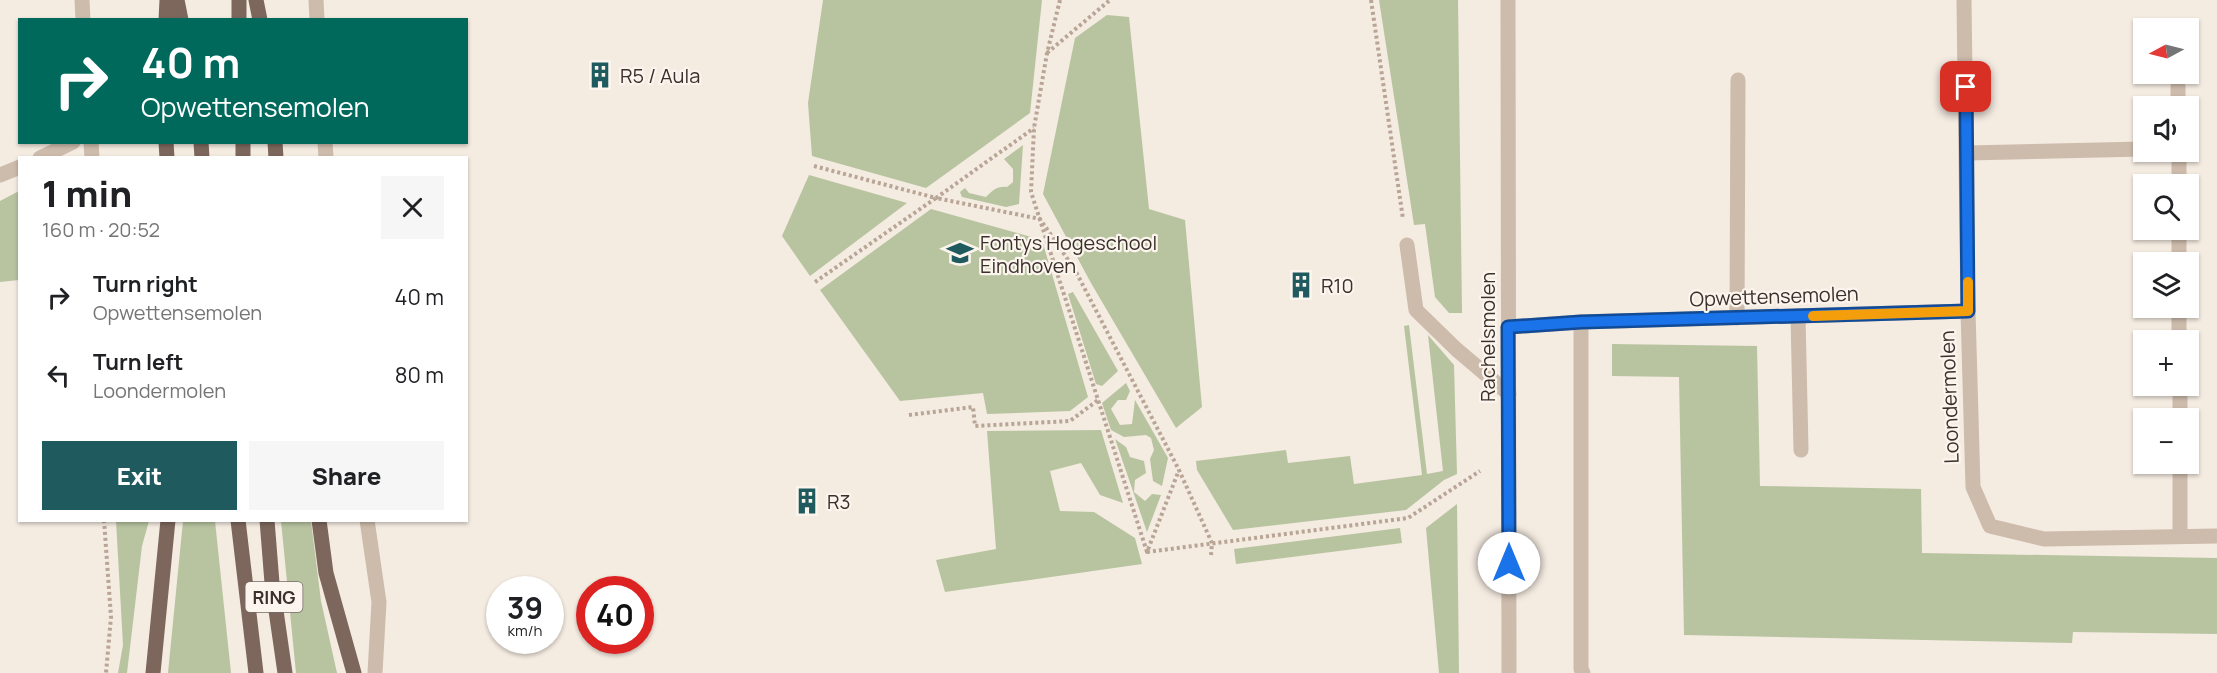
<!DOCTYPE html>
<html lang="en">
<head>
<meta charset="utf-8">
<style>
  :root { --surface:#fff; --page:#f6f6f6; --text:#202124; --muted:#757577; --accent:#1f5a5e }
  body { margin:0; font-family:Manrope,sans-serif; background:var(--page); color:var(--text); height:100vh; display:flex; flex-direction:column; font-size:22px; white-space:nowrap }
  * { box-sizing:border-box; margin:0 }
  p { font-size:20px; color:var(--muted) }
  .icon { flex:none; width:33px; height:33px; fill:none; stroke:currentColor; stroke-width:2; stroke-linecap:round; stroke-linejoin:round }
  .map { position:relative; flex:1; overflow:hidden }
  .panel { position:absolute; left:18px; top:156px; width:450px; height:366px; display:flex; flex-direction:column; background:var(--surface); border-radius:0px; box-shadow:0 2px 4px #0004 }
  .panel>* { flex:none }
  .guide { position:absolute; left:18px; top:18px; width:450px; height:126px; border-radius:0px; box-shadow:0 2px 4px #0004; background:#00695c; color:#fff; overflow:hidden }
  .needle { width:39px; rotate:263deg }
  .fabs { position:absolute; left:2133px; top:18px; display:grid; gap:12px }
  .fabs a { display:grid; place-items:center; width:66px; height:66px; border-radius:0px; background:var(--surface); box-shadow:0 2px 4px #0004; font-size:30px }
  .speed { position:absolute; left:486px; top:576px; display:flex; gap:12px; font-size:30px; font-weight:700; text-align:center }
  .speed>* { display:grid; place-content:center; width:78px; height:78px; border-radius:50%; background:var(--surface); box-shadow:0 2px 4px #0004; line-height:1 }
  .speed small { font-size:15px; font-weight:400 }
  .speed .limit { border:9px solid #d22; background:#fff; color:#111 }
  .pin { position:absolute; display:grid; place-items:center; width:51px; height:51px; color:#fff; margin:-26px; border-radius:12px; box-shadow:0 3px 9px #0006 }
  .me { position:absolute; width:66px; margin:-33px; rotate:0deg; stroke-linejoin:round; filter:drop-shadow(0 0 4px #0008) }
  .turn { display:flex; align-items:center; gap:21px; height:126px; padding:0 24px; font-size:27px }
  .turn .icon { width:78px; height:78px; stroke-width:2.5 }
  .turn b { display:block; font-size:42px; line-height:51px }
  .round { display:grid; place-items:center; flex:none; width:63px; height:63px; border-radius:0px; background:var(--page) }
  .head { display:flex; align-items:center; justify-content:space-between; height:102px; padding:0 24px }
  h1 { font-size:36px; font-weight:800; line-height:45px }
  .cta { display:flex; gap:12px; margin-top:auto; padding:12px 24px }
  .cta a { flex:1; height:69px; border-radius:0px; background:var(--accent); color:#fff; font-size:24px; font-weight:800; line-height:69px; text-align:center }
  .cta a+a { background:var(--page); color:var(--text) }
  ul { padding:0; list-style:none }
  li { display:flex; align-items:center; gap:18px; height:78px; padding:0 24px }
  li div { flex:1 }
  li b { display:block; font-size:22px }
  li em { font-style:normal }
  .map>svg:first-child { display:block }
  .green { fill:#b8c4a0 }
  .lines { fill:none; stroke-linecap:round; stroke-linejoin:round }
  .path { stroke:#b9a596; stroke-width:4; stroke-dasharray:3 3; stroke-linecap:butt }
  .service { stroke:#cdbbac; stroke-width:15 }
  .minor { stroke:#cdbbac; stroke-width:15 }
  .tertiary { stroke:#cdbbac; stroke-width:15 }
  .primary { stroke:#7d675c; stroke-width:15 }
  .route-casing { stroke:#114b97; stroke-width:15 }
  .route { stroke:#1a73e8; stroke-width:10 }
  .slow { stroke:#f59e0b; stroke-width:10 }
  .labels { text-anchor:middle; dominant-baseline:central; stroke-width:4.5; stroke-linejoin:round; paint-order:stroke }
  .shield { fill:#fbf5ee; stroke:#756b66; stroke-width:1.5 }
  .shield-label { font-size:18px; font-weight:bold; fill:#3b302b }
  .poi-label { font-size:20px; fill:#3b302b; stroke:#fbf5ee; text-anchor:start }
  .street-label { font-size:20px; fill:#3b302b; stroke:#fbf5ee }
</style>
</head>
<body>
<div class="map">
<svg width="2217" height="673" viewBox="0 0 2217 673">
  <rect width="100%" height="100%" fill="#f4ebe1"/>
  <g class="green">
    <path d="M823,0h219l-12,113 -104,75 -114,-32 -4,-53z"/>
    <path d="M1379,0h79l4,313h-13l-14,-16 -10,-73 -11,1z"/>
    <path d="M1107,15l22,2 20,192 36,11 17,187 -26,21 -85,-145 -48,-89 32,-156z"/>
    <path d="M1023,145l-4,59 -13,3 -44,-10 -2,-5 5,-4 4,5 17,4c7,-7 11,-11 21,-10l6,-5v-13l-9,-10z"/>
    <path d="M809,175l98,28 -97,73 -28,-40z"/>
    <path d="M19,191v89l-19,2v-81z"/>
    <path d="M931,209l111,31 46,157 -18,14 -83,3 -4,-21 -83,8 -80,-111z"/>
    <path d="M1073,292l45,79 -16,15 -6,-2 -28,-90z"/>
    <path d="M1409,325l18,149 16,-3 -15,-136 26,30 3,109 -13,6 -38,30 -173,20 -36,-60 -1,-9 90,-11 2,13 62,-7 4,28 68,-9 -18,-149z"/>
    <path d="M1612,344l145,2 3,140 161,3 1,64 295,5v76l-144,-2 -1,11 -388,-8 -5,-258 -67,-1z"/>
    <path d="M1126,383l4,8 -4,9h-8l-7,9 9,16 12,-1 3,-24 33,58 -6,28 -9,-5 -3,-22 4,-9 -3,-12 -5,-3 -22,2 -13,-7 -9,-27z"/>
    <path d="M1101,430l22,73 -23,-8 -19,-32 -31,8 10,40 34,1 41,26 7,26 -197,28 -9,-32 60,-11 -9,-118z"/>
    <path d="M1115,439l11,8 4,10 14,4 2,12 -11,7 -1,12 11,9 7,-7 9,1 -14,37z"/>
    <path d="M1457,504l2,169h-20l-13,-145z"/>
    <path d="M116,521h33l-7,25 -15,127h-9l5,-28z"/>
    <path d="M183,521h32l16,152h-63z"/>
    <path d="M281,521h30l10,80 16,72h-41z"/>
    <path d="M1400,528l2,15 -166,21 -2,-15z"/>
  </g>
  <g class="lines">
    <g class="path">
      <path d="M1060,0l-13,53 -13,75 -3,64 116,360 32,-82"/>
      <path d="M1371,0l32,219"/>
      <path d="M1047,53l63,-53"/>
      <path d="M814,166l122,32 98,-70"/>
      <path d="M815,282l121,-84 104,21 35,51 104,200 33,73 -1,12"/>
      <path d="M909,415l64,-8 2,19 95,-5 28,-21"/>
      <path d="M104,520l7,97 -5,56"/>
      <path d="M1147,552l261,-34 72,-47"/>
    </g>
    <g class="service">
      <path d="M2178,86v20"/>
      <path d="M2179,152v32"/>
      <path d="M1967,153l177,-4"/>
      <path d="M2179,230v32"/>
      <path d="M1407,245l9,65 40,39 53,45"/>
      <path d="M2179,308v32"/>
      <path d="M1798,316l3,134"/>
      <path d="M1737,318l1,-238"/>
      <path d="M2180,386v32"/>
      <path d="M2180,464v72"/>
    </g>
    <g class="minor">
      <path d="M82,0l1,20"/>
      <path d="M316,0l1,20"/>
      <path d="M1964,0l4,311 5,176 17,39 54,13 173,-3"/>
      <path d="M91,142l1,16"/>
      <path d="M325,142l1,16"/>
      <path d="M40,158l33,-16"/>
      <path d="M0,175l20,-8"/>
      <path d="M1581,322v347l2,4"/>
      <path d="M1508,327l73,-5 387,-11"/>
      <path d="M367,520l12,82 -4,71"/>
    </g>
    <path class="tertiary" d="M1508,0l1,673"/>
    <g class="primary">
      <path d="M177,0l4,20"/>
      <path d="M239,0v20"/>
      <path d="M256,0l4,20"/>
      <path d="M166,20l1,-20"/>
      <path d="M166,142l1,16"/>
      <path d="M201,142l1,16"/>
      <path d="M243,142v16"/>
      <path d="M275,142l1,16"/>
      <path d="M238,520l18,153"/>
      <path d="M267,520l5,63 13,90"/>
      <path d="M319,520l7,53 28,100"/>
      <path d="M153,673l15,-153"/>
    </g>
  </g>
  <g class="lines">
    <g class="route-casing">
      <path id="route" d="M1509,563l-1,-236 73,-5 387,-11 -2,-224"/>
    </g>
    <use href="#route" class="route"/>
    <path class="slow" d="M1813,316l155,-5v-29"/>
  </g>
  <defs>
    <g id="building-bare" transform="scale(2.07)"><path d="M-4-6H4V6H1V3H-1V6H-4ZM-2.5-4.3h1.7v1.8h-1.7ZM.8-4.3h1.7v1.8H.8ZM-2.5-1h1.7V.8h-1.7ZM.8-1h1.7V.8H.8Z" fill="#1f5a5e" stroke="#fbf5ee" stroke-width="2.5" paint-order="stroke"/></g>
    <g id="university-bare" transform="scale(2.07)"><path d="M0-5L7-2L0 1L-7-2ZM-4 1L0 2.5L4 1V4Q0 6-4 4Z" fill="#1f5a5e" stroke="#fbf5ee" stroke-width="2.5" paint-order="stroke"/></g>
  </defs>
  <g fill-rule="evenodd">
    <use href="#building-bare" x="600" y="75"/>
    <use href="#university-bare" x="960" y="253"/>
    <use href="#building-bare" x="1301" y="285"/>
    <use href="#building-bare" x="807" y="501"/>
  </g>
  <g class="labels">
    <rect class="shield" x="245.5" y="582" width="57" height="30" rx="4.5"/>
    <g class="shield-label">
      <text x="274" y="597">RING</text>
    </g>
    <g class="poi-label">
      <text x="620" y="75">R5 / Aula</text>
      <text x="980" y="242">Fontys Hogeschool<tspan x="980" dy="23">Eindhoven</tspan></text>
      <text x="1321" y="285">R10</text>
      <text x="827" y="501">R3</text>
    </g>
    <g class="street-label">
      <text transform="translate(1774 296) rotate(-2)">Opwettensemolen</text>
      <text transform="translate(1487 337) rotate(-90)">Rachelsmolen</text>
      <text transform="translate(1949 397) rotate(-92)">Loondermolen</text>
    </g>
  </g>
</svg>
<div class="fabs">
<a><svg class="needle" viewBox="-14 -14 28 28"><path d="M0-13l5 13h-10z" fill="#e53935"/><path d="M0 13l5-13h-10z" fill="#757577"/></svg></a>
<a><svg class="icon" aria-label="sound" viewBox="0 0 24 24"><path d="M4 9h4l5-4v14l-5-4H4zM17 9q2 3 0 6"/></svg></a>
<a><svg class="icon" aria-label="search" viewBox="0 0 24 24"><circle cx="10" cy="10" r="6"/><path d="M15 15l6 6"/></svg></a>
<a><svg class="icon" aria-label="layers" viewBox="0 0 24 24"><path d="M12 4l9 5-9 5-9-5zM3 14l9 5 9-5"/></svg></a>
<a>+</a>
<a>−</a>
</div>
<div class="speed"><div>39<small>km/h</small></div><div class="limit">40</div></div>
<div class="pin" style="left:1966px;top:87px;background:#d93025"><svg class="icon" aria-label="arrive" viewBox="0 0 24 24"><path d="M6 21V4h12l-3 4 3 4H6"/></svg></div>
<svg class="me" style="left:1509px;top:563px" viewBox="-20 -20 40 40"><circle r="19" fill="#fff"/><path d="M0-13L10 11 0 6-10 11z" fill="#1a73e8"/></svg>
<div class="guide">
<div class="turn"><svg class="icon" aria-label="right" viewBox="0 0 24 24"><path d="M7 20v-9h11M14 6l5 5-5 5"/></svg><div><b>40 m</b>Opwettensemolen</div></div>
</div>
<section class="panel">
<div class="head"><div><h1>1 min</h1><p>160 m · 20:52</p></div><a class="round"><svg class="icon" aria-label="close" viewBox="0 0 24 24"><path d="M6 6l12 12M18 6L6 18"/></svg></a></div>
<ul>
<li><svg class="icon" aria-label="right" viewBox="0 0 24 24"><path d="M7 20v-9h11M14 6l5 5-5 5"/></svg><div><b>Turn right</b><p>Opwettensemolen</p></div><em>40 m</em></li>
<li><svg class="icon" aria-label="left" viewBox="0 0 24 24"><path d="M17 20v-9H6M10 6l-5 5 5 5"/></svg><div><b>Turn left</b><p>Loondermolen</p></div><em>80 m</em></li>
</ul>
<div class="cta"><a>Exit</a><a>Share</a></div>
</section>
</div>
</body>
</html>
